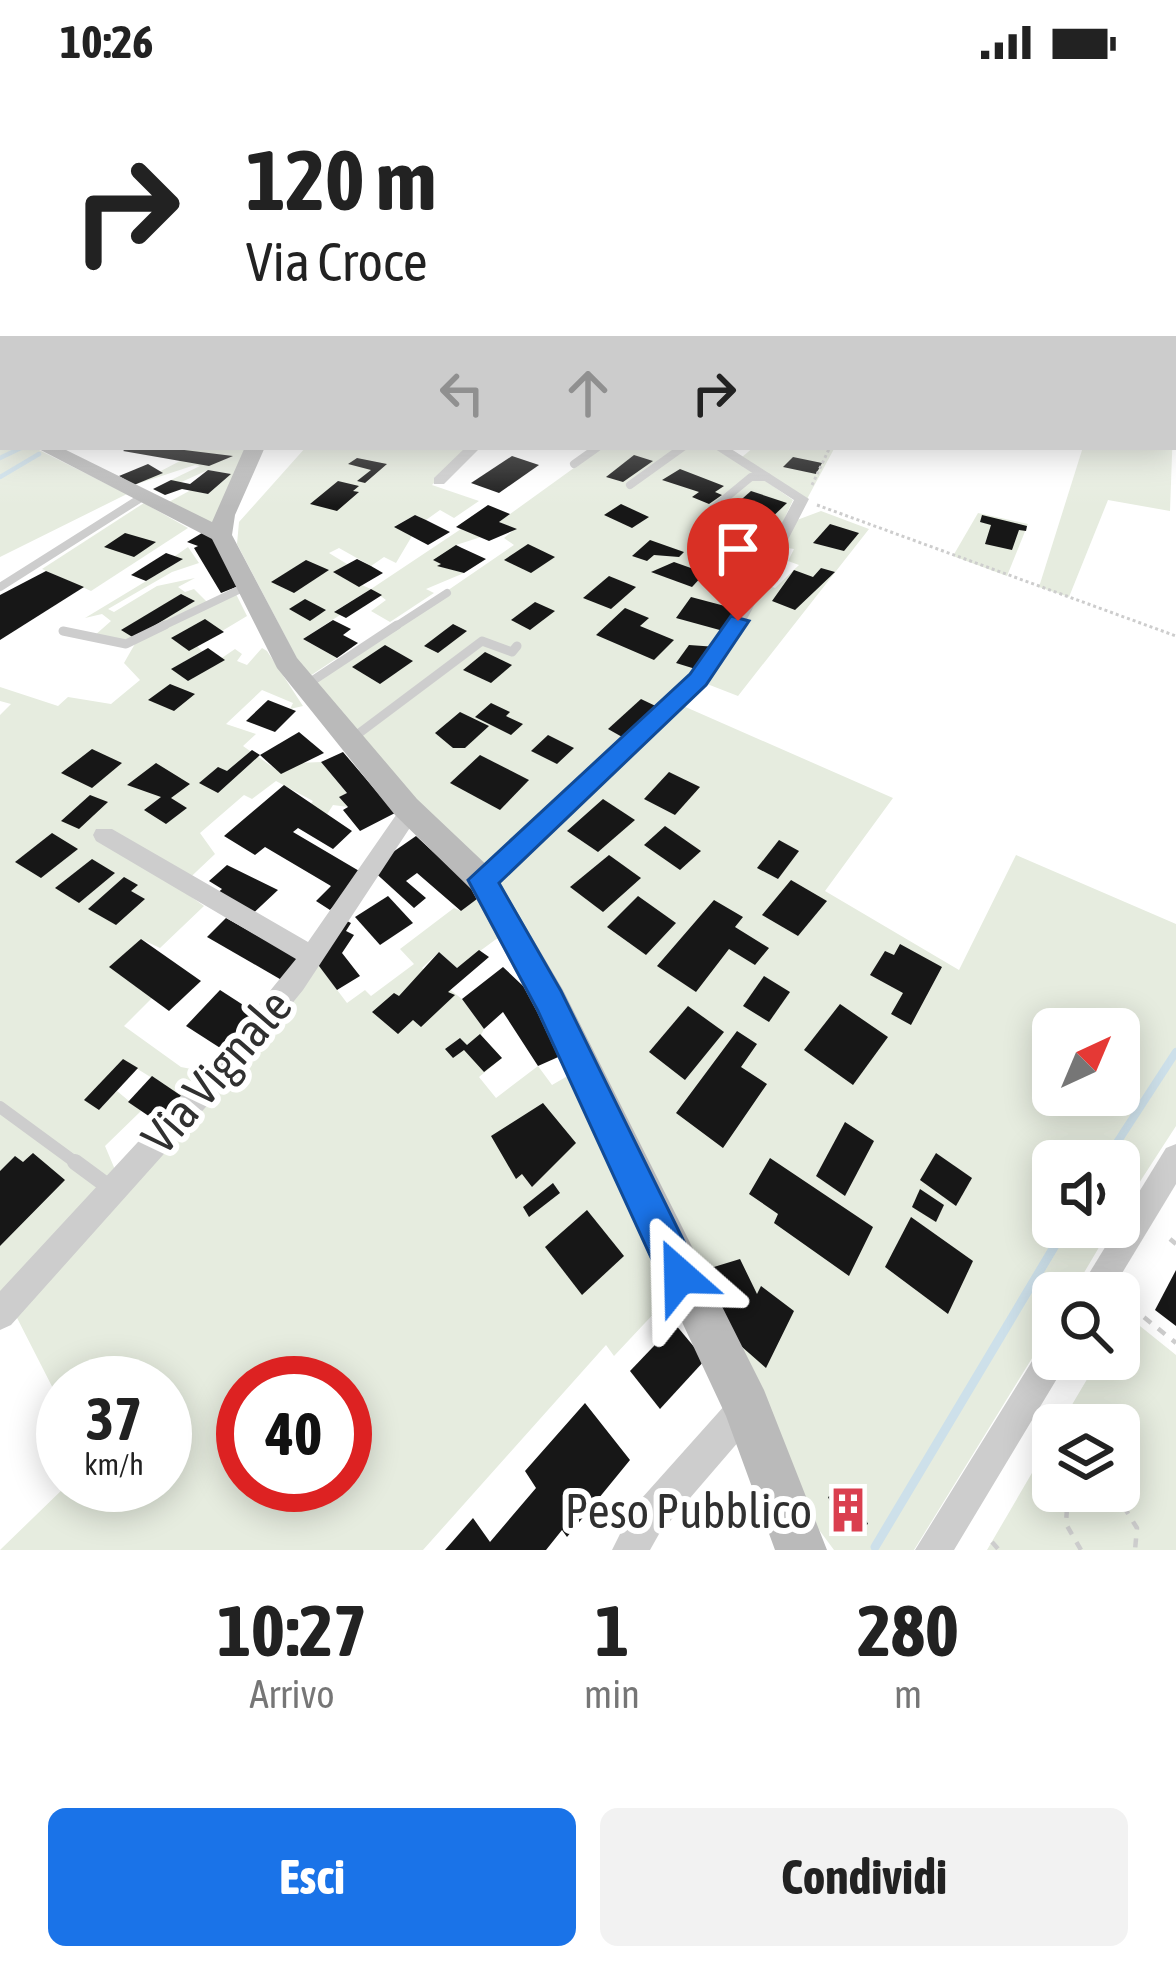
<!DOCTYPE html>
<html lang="it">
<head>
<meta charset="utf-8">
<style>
  :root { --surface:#fff; --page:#f2f2f2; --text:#222; --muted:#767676; --accent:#1a73e8 }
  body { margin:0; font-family:"Asap Condensed",sans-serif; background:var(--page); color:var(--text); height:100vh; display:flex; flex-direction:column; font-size:45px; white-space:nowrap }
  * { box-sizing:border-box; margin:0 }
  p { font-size:39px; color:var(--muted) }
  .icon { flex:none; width:66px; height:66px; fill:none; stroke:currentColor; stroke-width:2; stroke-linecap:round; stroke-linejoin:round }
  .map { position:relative; height:1466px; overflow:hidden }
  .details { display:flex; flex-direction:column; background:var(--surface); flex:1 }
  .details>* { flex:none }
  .banner { position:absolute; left:0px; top:0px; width:1176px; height:366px; box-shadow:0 6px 30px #0003; background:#fff; color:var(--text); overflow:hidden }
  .needle { width:78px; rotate:44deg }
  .buttons { position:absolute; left:1032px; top:924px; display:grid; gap:24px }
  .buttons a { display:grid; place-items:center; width:108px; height:108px; border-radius:18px; background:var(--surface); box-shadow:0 6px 30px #0003; font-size:60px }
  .speed { position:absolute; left:36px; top:1272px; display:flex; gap:24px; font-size:60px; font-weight:700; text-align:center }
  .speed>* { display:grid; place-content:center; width:156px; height:156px; border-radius:50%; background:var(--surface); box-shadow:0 6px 30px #0003; line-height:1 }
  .speed small { font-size:30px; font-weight:400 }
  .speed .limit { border:18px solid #d22; background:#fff; color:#111 }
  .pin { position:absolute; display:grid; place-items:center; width:102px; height:102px; color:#fff; margin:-123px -51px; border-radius:50% 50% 50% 0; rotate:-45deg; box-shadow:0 0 12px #0007 }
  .pin .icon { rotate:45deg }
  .me { position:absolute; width:132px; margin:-66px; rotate:335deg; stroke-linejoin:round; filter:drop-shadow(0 0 9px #0008) }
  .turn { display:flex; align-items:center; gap:42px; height:252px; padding:0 48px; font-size:54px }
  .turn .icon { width:156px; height:156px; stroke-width:2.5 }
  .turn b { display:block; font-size:84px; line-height:102px }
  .lanes { display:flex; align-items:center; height:114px; padding:0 48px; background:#0003; justify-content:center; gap:60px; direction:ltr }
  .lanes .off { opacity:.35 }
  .eta { display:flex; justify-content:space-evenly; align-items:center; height:204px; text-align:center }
  .eta b { font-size:72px; font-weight:700; line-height:84px }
  .action { display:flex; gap:24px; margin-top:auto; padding:24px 48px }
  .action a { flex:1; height:138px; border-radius:18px; background:var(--accent); color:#fff; font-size:48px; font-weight:700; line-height:138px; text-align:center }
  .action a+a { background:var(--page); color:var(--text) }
  .status { display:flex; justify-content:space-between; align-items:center; height:84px; padding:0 60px; background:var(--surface); direction:ltr }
  .status svg { height:33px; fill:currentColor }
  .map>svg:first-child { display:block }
  .green { fill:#e6ecdf; fill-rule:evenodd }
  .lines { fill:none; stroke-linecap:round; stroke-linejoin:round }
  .stream-far2 { stroke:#cde0ea; stroke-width:4.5 }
  .stream-far1 { stroke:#cde0ea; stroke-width:8 }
  .stream { stroke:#cde0ea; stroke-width:9 }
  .building { fill:#171717 }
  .path-far1 { stroke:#cdcdcd; stroke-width:3; stroke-dasharray:3 3; stroke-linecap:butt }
  .path { stroke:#cdcdcd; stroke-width:4.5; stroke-dasharray:9 9; stroke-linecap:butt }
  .lane-far3 { stroke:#cdcdcd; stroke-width:8 }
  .lane-far2 { stroke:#cdcdcd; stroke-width:9 }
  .lane-far1 { stroke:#cdcdcd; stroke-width:12 }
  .lane { stroke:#cdcdcd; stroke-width:16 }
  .street { fill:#cdcdcd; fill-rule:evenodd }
  .secondary { fill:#bababa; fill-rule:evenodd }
  .highway { fill:#979797; fill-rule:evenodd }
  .route { fill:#1a73e8; stroke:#114b97; stroke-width:3 }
  .labels { text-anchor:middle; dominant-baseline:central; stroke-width:12; stroke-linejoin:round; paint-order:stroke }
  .near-street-label { font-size:48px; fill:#303030; stroke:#fff }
  .near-poi-label { font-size:48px; fill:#303030; stroke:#fff; text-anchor:end }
</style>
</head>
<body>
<div class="status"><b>10:26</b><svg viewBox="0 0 49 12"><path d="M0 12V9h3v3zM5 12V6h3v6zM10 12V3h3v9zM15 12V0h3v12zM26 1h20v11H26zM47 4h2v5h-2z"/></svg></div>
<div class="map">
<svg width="1176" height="1466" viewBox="0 0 1176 1466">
  <rect width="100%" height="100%" fill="#fff"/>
  <g class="green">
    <path d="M1173,343l-3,84 -62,-11 -39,97 -30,-10 44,-140h90z"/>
    <path d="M0,348l3,15h30l94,47 -127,63z"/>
    <path d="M160,363h90l-35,75 -12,1 -36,-20 24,-13 17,4 22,-20 -22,-4 -31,14 -6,-4 29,-14 -5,-1 -61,20 46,-24z"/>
    <path d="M306,363h164l-38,38 47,16 -25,17 -14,-8 -14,10 -11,-5 -20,11 17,10 -16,27 -12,-6 -13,9 -32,-18 -10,5 18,11 -13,9 37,16 90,-60 20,8 -25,8 -17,21 25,7 -38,16 8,4 -44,29 -19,-11 15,-11 -15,-11 -36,22 5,4 -37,24 34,19 -30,20 -70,-134 2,-22z"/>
    <path d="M603,363h114l76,53 -56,120 -40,60 -210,192 -69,-65 -104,-125 200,-137 -10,-7 11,-9 -16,-7z"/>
    <path d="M754,363h81l-28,52 -65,-42z"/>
    <path d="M144,419l44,25 -97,63 -49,-22z"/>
    <path d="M821,427l48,18 -131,167 -36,-14 65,-97 8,3 24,-23 -11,-4 6,-12 -13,-2 16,-27z"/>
    <path d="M978,429l50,11 -21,52 -54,-20z"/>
    <path d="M188,463l11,16 -27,9 -64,37 6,3 43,-26 38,-8 -17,9 7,5 9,-3 16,16 26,-11 11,22 -50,30 5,5 -30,18 16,12 47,-32 7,5 -5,7 10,4 15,-17 5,3 36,55 -13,3 3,-6 -31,-13 -36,34 30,10 -13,12 38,27 17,-10 23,-1 26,31 -7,4 8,10 -15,-2 -7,11 -17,-10 4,-5 -37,-20 -24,18 -8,-4 -44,38 15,21 -36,34 25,18 -44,42 -19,-9 11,59 -28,28 57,41 31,6 -26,26 -63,-39 -24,50 18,-19 24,20 -36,35 11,26 -116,132v-589l11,-11 -11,-3v-14l58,19 10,-9 43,7 29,-24 -16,-17 12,-21 -42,-6 17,-15 -9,-7 -17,4 96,-58 -6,-4z"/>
    <path d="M681,621l212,93 -68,93 134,79 57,-115 160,69v202l-57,88v-53h-66v66h58l-39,66h-19v31l-139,226h-80l-26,-35 -313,-637zM1053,945h66v66h-66z"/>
    <path d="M477,815l22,38 -42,31 -18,-16 -17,16 40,31 22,30 -3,6 21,23 -23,19 17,21 42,-32 14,19 19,-11 104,217 -61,65 -8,-11 -183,205h-423l67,-65h98v-102h-102v25l-50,-98 303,-348 31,41 18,-13 6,6 43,-32 -14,-15 54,-41 7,3zM243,1299h102v102h-102z"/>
    <path d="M1125,1230l51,41v195h-189l66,-113v54h66v-66h-59l39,-66h20v-34z"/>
  </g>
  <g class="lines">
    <g class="stream-far2">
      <path d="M0,374l23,-11"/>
      <path d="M0,393l39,-23"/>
    </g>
    <path class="stream-far1" d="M1105,1077l71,-109"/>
    <path class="stream" d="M875,1463l191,-320"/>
  </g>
  <g class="building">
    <path d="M128,363h32l73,9 -24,10 -86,-15z"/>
    <path d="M634,371l19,6 -30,21 -17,-5z"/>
    <path d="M512,372l27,9 -40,28 -28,-10z"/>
    <path d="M793,373l29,6 -6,11 -33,-7z"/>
    <path d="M357,374l30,6 -22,19 -8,-2 14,-11 -23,-6z"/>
    <path d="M148,380l15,9 -29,12 -15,-9z"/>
    <path d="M680,385l44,17 -9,6 7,3 -13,9 -17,-7 7,-5 -37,-12z"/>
    <path d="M208,386l23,4 -23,20 -26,-5 -17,6 -12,-6 18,-9 19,4z"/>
    <path d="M338,397l21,5 -6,5 6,1 -22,19 -27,-7z"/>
    <path d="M751,407l36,12 -40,38 -38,-13z"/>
    <path d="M621,420l28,13 -17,11 -28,-13z"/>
    <path d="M488,421l22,9 -11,8 18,7 -28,12 -33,-14z"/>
    <path d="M415,431l11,5 24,12 -22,13 -34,-18z"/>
    <path d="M982,431l45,11 -1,5 -7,-1 -7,20 -27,-6 6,-19 -11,-3z"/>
    <path d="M830,440l29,9 -15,18 -31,-8z"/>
    <path d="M125,449l31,9 -22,15 -30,-10z"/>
    <path d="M202,449l10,5 29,47 -20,8 -27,-45 4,-2 -11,-4z"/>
    <path d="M650,456l34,12 -5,5 -25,-2 -7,6 -15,-5z"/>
    <path d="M528,460l27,13 -24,16 -27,-13z"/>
    <path d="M712,460l31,12 -13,11 -31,-12z"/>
    <path d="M456,461l6,3 24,11 -22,14 -27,-7 4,-2 -8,-4z"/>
    <path d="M166,469l17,6 -37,22 -15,-6z"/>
    <path d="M357,475l14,7 12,7 -24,14 -26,-15z"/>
    <path d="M306,476l23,10 -35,23 -23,-11z"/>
    <path d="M674,478l31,11 -13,14 -41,-15z"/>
    <path d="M821,484l14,4 -40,38 -23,-9 22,-31 19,7z"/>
    <path d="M46,487l38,16 -84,53v-45z"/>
    <path d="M609,492l27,11 -25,22 -28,-11z"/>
    <path d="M371,505l11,6 -36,23 -12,-6z"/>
    <path d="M181,510l14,7 -61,37 -13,-8z"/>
    <path d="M691,513l49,13 -13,22 -51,-14z"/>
    <path d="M305,515l21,11 -16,11 -21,-12z"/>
    <path d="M535,518l20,9 -25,19 -19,-10z"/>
    <path d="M625,524l24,10 -9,8 34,14 -20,20 -58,-25z"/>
    <path d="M205,535l19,13 -35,19 -18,-13z"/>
    <path d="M333,536l18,9 -8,6 15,8 -21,15 -34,-19z"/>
    <path d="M453,540l14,7 -29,22 -14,-7z"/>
    <path d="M385,561l28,16 -33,23 -28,-17z"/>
    <path d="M689,561l28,2 -15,24 -26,-8z"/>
    <path d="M208,564l17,12 -37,21 -17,-12z"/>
    <path d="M485,568l27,13 -21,18 -28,-13z"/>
    <path d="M170,600l25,10 -21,17 -26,-11z"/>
    <path d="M641,615l23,11 -33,32 -23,-13z"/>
    <path d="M268,616l28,11 -21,21 -29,-11z"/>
    <path d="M491,619l19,9 -4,4 17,8 -12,11 -36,-18z"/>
    <path d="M460,628l29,14 -24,22h-12l-18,-15z"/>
    <path d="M299,648l25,21 -43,21 -21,-19z"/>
    <path d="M548,651l26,13 -17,16 -26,-13z"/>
    <path d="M92,665l30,14 -30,25 -31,-15z"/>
    <path d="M252,666l8,5 -42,38 -19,-10 19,-16 9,4z"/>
    <path d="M343,668l52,61 -35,18 -17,-21 5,-3 -9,-10 8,-4 -26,-31z"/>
    <path d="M480,671l49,25 -29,30 -50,-27z"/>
    <path d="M156,679l34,21 -19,14 16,10 -21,16 -22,-14 17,-13 -34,-12z"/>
    <path d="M669,688l31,15 -25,28 -31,-16z"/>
    <path d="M284,701l68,46 -19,18 -35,-21 -5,4 73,43 -36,35 -14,-9 15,-15 -66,-39 -10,8 -31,-19z"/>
    <path d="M90,711l18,7 -29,27 -18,-8z"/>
    <path d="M603,715l32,21 -37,32 -31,-21z"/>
    <path d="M665,742l36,25 -21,19 -36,-25z"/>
    <path d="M52,749l26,16 -37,29 -26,-16z"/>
    <path d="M416,752l65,60 -20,15 -44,-38 -11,8 20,17 -12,10 -44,-40z"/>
    <path d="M779,756l20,11 -21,28 -21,-11z"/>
    <path d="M609,771l32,23 -38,34 -33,-25z"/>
    <path d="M92,775l23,14 -36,30 -24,-15z"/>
    <path d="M227,781l51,25 -31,29 -35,-21 10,-9 -13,-8z"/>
    <path d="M124,793l14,8 -7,6 14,8 -29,26 -28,-16z"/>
    <path d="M791,796l36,21 -29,35 -36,-21z"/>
    <path d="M388,812l25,27 -33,22 -25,-28z"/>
    <path d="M638,812l38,27 -30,32 -39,-28z"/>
    <path d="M714,816l29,17 -8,10 34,21 -14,17 -26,-16 -33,43 -39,-26z"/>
    <path d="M226,834l77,43 -18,21 -78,-45z"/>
    <path d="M341,834l10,5 -5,8 8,4 -12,18 18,23 -23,14 -21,-28z"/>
    <path d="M141,855l60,42 -32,30 -60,-44z"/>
    <path d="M900,860l42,23 -31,58 -20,-11 12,-21 -33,-18 15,-24 9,4z"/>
    <path d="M479,866l10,7 -41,35 7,3 -34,32 -8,-7 -15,14 -26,-22 22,-19 5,3 40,-44 18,16z"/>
    <path d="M503,883l37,35 25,52 -27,12 -35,-54 -19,17 -22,-30z"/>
    <path d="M764,892l26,16 -21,30 -26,-16z"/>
    <path d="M220,906l42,27 -34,36 -42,-27z"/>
    <path d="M840,920l48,33 -35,48 -49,-35z"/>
    <path d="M688,922l36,26 -39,48 -36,-28z"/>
    <path d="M737,947l20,13 -16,23 26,17 -44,64 -47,-35z"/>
    <path d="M480,950l22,24 -18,14 -20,-22 -11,8 -8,-9 15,-11 7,7z"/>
    <path d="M123,975l15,9 -39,42 -15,-10z"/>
    <path d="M152,992l34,23 -24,26 -34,-23z"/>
    <path d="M543,1019l33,40 -44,44 -10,-13 -6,5 -25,-43z"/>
    <path d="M845,1038l29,19 -29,55 -29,-20z"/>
    <path d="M33,1069l32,27 -65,66v-75l15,-15 8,6z"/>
    <path d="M936,1069l36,25 -16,28 -36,-26z"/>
    <path d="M770,1074l103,69 -24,49 -75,-53 4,-9 -29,-20z"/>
    <path d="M553,1099l7,10 -31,24 -6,-10z"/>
    <path d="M920,1105l24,16 -8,17 -24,-15z"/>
    <path d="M587,1126l37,46 -42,39 -37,-48z"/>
    <path d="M911,1133l62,44 -25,53 -63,-47z"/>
    <path d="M740,1175l17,35 4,-8 33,25 -28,57 -33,-29 -29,-69z"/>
    <path d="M1176,1186v56l-21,-16z"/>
    <path d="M675,1240l30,36 -45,49 -30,-38z"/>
    <path d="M585,1319l45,57 -63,77 -5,-7 -16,20h-101l28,-32 17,24 46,-54 -11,-17z"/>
    <path d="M849,1401l19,39 -22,12 -18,-39z"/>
  </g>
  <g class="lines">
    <g class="path-far1">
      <path d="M812,401l18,-38"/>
      <path d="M817,421l359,131"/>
    </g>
    <g class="path">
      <path d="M1170,1155l6,5"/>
      <path d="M1130,1222l46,37"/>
      <path d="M1049,1361l4,4"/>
      <path d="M1068,1407l-2,33 15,26"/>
      <path d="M1114,1407l23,37 -2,22"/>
      <path d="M992,1458l7,8"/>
    </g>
    <g class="lane-far3">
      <path d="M574,380l24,-17"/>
      <path d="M630,401l53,-38"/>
      <path d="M711,426l40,-33h16"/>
      <path d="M0,503l144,-91"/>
      <path d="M159,544l88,-42"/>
      <path d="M393,544l54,-35"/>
    </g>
    <g class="lane-far2">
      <path d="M63,547l63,13 39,-19"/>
      <path d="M306,601l91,-60"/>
      <path d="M350,656l132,-99 30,11 5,-6"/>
    </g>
    <path class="lane-far1" d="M0,1023l79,58"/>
    <path class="lane" d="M75,1078l38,28"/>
    <g class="street">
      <path d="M466,363h15l-37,37h-10v-6z"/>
      <path d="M712,363h16l81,52 -63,122 -42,63 -214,202h-16l-3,-6 3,-6 218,-198 38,-55 64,-121z"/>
      <path d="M410,719l10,8 -3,6 -114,173 -73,90 -219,245 -11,5v-39l212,-229 84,-103 -200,-118 -3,-6 3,-6h16l196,113 95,-137z"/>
      <path d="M1176,1060v40l-66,109h-33l89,-145z"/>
      <path d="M1053,1256v19h15l-4,8 -110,183h-39l127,-205z"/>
      <path d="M746,1306l12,5 5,12 -5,12 -99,115 -9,16h-38l21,-42 101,-113z"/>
    </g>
    <g class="secondary">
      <path d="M0,337l3,1v13l-3,-1z"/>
      <path d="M35,363h25l152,75 33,-75h20l-30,68 -3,20 65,123 120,141 76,72 70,119 201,400 63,160h-52l-49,-134 -189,-404 -66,-123 -76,-74 -118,-147 -65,-129z"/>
    </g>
    <path class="highway" d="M3,235v12l-3,1v-12z"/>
  </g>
  <linearGradient id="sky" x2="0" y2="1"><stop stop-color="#9dc6e9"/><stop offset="0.51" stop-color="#fff"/><stop offset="1" stop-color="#fff" stop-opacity="0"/></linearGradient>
  <rect width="1176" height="422" fill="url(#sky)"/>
  <path class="route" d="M731,532l18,5 -43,64 -207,198 62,108 133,271 6,14 -6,14 -14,6 -14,-6 -128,-279 -70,-131 222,-206z"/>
  <defs>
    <g id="building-bare" transform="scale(3.6)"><path d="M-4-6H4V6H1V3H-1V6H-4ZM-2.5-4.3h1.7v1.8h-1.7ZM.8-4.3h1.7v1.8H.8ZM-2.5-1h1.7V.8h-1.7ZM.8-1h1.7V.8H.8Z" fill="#da3f4f" stroke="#fff" stroke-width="2.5" paint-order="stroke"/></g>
  </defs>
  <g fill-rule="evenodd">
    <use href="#building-bare" x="848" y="1426"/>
  </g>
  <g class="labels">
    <g class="near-street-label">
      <text transform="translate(216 987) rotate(-49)">Via Vignale</text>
    </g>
    <g class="near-poi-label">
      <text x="812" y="1426">Peso Pubblico</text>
    </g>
  </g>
</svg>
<div class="buttons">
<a><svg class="needle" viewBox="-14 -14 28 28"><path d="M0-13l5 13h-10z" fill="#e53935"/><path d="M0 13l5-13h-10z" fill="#767676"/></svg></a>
<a><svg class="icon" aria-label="sound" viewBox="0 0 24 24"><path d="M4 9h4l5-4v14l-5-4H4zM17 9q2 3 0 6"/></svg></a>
<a><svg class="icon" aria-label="search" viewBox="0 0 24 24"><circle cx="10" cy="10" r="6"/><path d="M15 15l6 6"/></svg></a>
<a><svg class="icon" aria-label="layers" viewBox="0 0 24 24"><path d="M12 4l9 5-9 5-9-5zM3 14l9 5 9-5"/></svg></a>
</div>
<div class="speed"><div>37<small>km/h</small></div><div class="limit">40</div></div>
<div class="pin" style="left:738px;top:537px;background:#d93025"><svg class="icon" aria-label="arrive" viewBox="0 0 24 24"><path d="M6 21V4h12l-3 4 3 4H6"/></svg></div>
<svg class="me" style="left:680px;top:1192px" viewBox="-20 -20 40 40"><path d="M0-17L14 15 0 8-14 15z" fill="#1a73e8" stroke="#fff" stroke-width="4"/></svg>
<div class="banner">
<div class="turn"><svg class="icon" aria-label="right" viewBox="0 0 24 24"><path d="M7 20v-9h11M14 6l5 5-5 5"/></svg><div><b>120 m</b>Via Croce</div></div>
<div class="lanes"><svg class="icon off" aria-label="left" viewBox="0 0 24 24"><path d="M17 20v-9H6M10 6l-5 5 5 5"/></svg><svg class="icon off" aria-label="ahead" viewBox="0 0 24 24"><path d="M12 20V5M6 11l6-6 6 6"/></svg><svg class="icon" aria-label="right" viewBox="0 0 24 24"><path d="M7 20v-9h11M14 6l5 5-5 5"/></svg></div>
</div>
</div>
<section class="details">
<div class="eta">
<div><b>10:27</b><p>Arrivo</p></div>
<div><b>1</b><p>min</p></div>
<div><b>280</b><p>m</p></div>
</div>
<div class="action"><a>Esci</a><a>Condividi</a></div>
</section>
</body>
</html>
